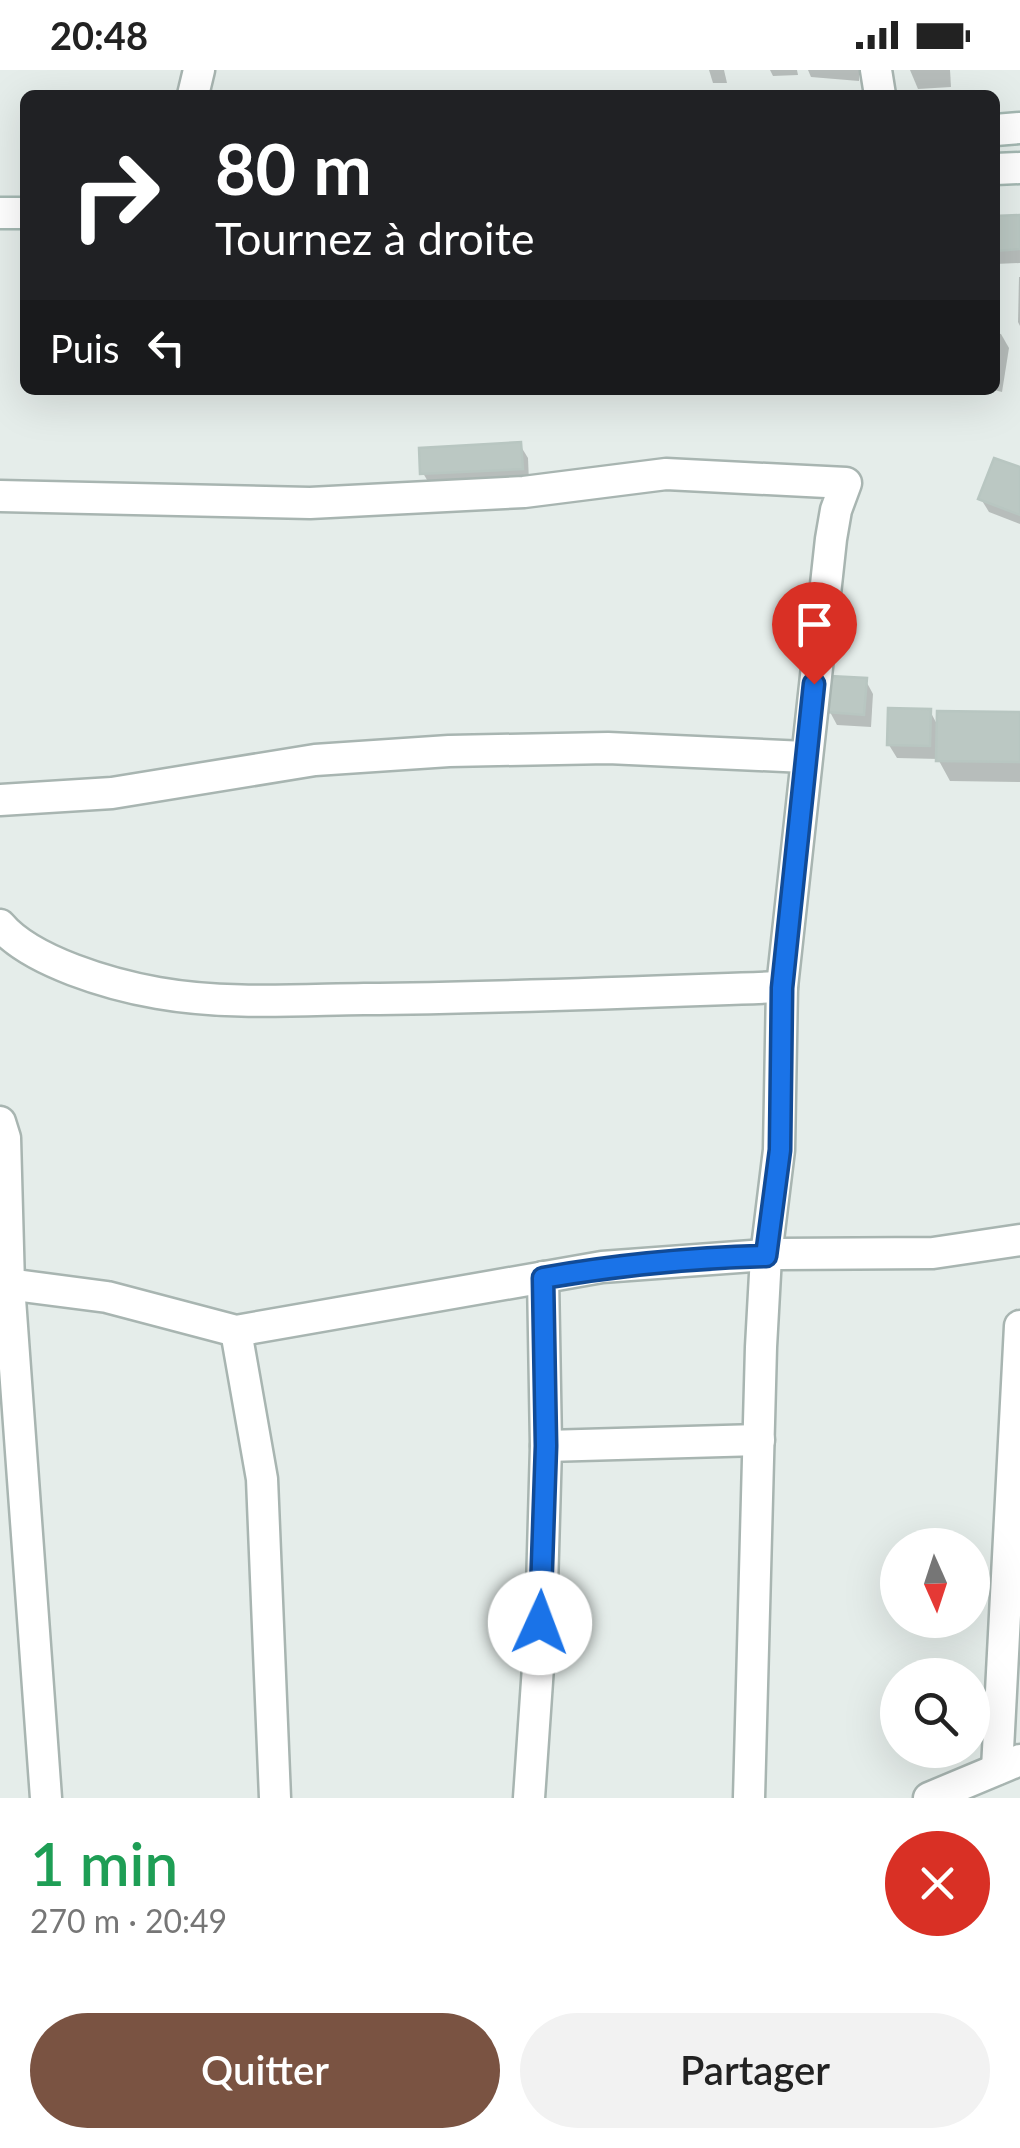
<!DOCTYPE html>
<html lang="fr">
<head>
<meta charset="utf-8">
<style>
  :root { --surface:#fff; --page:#f2f2f2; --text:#222; --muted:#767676; --accent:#7a5342 }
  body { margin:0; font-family:Lato,sans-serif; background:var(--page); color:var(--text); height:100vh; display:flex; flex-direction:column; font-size:38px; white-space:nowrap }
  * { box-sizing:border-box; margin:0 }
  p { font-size:32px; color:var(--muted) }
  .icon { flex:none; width:55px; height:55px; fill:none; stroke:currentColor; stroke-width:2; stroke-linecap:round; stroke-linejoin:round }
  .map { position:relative; height:1728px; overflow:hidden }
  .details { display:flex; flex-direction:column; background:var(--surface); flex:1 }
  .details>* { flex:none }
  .banner { position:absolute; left:20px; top:20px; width:980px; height:305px; border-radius:15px; box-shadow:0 10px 40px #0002; background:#202124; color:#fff; overflow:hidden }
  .needle { width:65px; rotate:177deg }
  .fabs { position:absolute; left:880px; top:1458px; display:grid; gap:20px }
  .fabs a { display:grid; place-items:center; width:110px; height:110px; border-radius:50%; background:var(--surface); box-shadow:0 10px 40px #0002; font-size:50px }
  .pin { position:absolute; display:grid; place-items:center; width:85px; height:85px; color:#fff; margin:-102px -42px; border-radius:50% 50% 50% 0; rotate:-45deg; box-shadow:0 0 10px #0007 }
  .pin .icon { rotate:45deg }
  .me { position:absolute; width:110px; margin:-55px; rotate:2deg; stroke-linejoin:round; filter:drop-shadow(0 0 8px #0008) }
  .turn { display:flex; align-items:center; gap:35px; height:210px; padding:0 30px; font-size:45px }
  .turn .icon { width:130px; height:130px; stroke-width:2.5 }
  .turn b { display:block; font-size:70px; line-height:85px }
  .then { display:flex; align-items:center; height:95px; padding:0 30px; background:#0003; gap:20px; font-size:38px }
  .round { display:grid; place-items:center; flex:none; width:105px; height:105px; border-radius:52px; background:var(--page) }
  .summary { display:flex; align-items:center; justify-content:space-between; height:170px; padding:0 30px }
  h1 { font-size:60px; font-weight:600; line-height:75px; color:#1e9e55 }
  .primary-button { display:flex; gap:20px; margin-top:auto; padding:20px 30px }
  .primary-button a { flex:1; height:115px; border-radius:60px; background:var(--accent); color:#fff; font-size:40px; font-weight:600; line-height:115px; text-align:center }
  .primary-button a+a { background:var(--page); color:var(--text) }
  .status { display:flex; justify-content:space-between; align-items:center; height:70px; padding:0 50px; background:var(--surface); direction:ltr }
  .status svg { height:28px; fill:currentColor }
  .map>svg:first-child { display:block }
  .shadow { fill:#0003 }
  .building { fill:#bbc8c3; stroke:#b8c6c1; stroke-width:2.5 }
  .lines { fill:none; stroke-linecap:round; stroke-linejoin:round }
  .minor-casing { stroke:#a8b5b1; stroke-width:35 }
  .secondary-casing { stroke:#a4b8b2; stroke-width:35 }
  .minor { stroke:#fff; stroke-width:30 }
  .secondary { stroke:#fff; stroke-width:30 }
  .route-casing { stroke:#114b97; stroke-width:25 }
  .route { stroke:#1a73e8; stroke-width:18 }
</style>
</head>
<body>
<div class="status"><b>20:48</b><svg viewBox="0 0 49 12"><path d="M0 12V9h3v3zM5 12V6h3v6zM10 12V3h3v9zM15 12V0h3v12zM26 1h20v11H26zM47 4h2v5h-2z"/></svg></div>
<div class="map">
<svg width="1020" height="1728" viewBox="0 0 1020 1728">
  <rect width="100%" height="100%" fill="#e5edea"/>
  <g class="shadow">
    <path d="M709,0h15l3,13h-14z"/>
    <path d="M770,0h27l1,5 -25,1z"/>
    <path d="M808,0h51v11l-48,-4z"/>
    <path d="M910,0h40l1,17 -33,2z"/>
    <path d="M1020,147v46l-25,1v-46z"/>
    <path d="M1019,207h1v49l-2,-4z"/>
    <path d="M995,263l6,1 8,14 -7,44 -8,-2z"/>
    <path d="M591,320h39v1l-36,3z"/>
    <path d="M520,375l8,13 1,24 -98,5 -8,-14z"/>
    <path d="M1020,400v54l-31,-12 -8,-13z"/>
    <path d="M866,611l7,13 -2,33 -34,-2 -7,-13z"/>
    <path d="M930,641l9,17 81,-13v67l-70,-1 -12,-22 -41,-1 -8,-13z"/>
  </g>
  <g class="building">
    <path d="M1020,145v34l-25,2v-35z"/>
    <path d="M521,372l2,27 -103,5 -1,-26z"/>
    <path d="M994,388l26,9v48l-42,-16z"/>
    <path d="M830,606l37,2 -3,37 -37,-3z"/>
    <path d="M888,638l43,1 -1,37 -43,-1z"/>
    <path d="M937,641l83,1v50l-84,-1z"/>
  </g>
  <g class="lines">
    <g class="minor-casing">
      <g id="minor">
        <path d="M876,0l4,25"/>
        <path d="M193,25l6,-25"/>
        <path d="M0,426l310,7 214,-11 142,-18 180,9 -10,27 -5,29 -49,448 -3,163 -13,106 -5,91 -12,451"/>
        <path d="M0,730l112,-7 203,-33 134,-9 159,-3 197,9"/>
        <path d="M0,855c31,37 112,60 158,68 68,12 138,7 206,6 139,-1 279,-7 418,-12"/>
        <path d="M0,1052l5,16 4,147 37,513"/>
        <path d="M0,1213l107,14 129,34 366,-64 177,-13 154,-1 87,-13"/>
        <path d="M236,1261l26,148 13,319"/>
        <path d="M546,1376l213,-6"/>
        <path d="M997,1699l23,-443"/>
        <path d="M529,1728l12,-175 5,-177 -3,-169"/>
        <path d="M929,1728l91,-38"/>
      </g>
    </g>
    <g class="secondary-casing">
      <g id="secondary">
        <path d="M995,60l25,-2"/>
        <path d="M995,99l25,-1"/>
        <path d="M0,143h25"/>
      </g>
    </g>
    <use href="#minor" class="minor"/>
    <use href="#secondary" class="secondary"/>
  </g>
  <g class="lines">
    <g class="route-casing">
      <path id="route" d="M540,1553l6,-177 -3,-168c74,-13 148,-20 223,-22l14,-106 2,-162 32,-304"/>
    </g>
    <use href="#route" class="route"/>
  </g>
</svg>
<div class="fabs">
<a><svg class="needle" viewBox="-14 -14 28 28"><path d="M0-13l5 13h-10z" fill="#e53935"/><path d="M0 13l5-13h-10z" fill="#767676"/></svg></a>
<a><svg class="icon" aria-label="search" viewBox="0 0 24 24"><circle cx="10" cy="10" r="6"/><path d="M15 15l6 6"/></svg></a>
</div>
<div class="pin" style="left:814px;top:614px;background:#d93025"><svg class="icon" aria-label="arrive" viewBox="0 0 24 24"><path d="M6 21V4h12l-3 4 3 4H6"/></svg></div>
<svg class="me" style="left:540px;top:1553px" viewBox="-20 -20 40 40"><circle r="19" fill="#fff"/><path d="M0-13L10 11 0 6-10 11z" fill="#1a73e8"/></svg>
<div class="banner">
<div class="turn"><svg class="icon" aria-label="right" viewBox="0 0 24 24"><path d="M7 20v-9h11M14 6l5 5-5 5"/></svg><div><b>80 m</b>Tournez à droite</div></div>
<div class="then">Puis<svg class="icon" aria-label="left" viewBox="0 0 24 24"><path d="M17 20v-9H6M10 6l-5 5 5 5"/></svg></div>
</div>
</div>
<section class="details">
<div class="summary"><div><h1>1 min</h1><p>270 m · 20:49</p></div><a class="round" style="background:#d93025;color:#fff"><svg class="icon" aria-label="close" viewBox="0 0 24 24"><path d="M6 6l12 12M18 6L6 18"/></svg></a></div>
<div class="primary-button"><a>Quitter</a><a>Partager</a></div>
</section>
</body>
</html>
